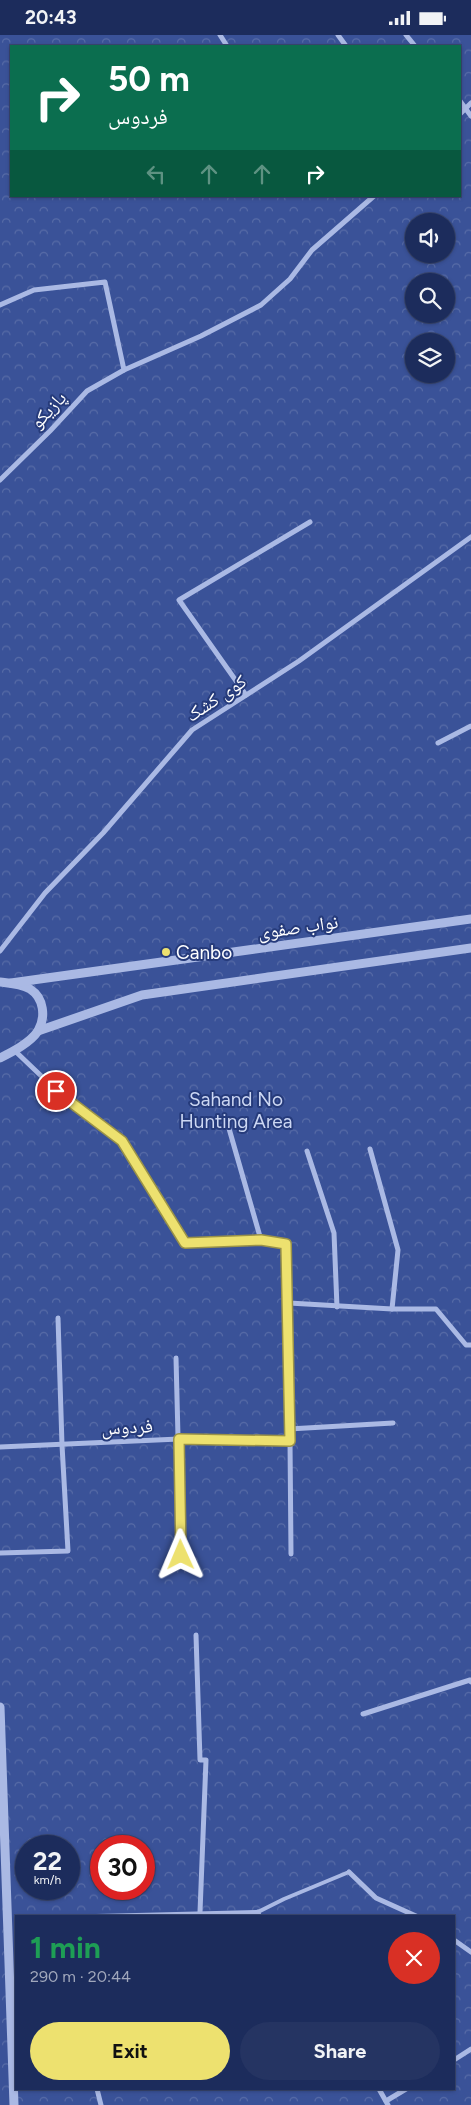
<!DOCTYPE html>
<html lang="en">
<head>
<meta charset="utf-8">
<style>
  :root { --surface:#1c2c5c; --page:#253462; --text:#f1f3f6; --muted:#a0a7bb; --line:#3a4872; --accent:#ede16f }
  body { margin:0; font-family:Figtree,"Noto Naskh Arabic",sans-serif; background:var(--page); color:var(--text); height:100vh; display:flex; flex-direction:column; font-size:19px; white-space:nowrap }
  * { box-sizing:border-box; margin:0 }
  p { font-size:16px; color:var(--muted) }
  .icon { flex:none; width:28px; height:28px; fill:none; stroke:currentColor; stroke-width:2; stroke-linecap:round; stroke-linejoin:round }
  .map { position:relative; flex:1; overflow:hidden }
  .drawer { position:absolute; left:15px; top:1880px; width:440px; height:175px; display:flex; flex-direction:column; background:var(--surface); border-radius:0px; box-shadow:0 1px 4px #0004,0 0 0 1px var(--line) }
  .drawer>* { flex:none }
  .banner { position:absolute; left:10px; top:10px; width:451px; height:152px; border-radius:0px; box-shadow:0 1px 4px #0004,0 0 0 1px var(--line); background:#0b6e4f; color:#fff; overflow:hidden }
  .controls { position:absolute; left:405px; top:178px; display:grid; gap:10px }
  .controls a { display:grid; place-items:center; width:50px; height:50px; border-radius:50%; background:var(--surface); box-shadow:0 1px 4px #0004,0 0 0 1px var(--line); font-size:25px }
  .speed { position:absolute; left:15px; top:1800px; display:flex; gap:10px; font-size:25px; font-weight:700; text-align:center }
  .speed>* { display:grid; place-content:center; width:65px; height:65px; border-radius:50%; background:var(--surface); box-shadow:0 1px 4px #0004,0 0 0 1px var(--line); line-height:1 }
  .speed small { font-size:12px; font-weight:400 }
  .speed .limit { border:8px solid #d22; background:#fff; color:#111 }
  .pin { position:absolute; display:grid; place-items:center; width:42px; height:42px; color:#fff; margin:-21px; border:2px solid #fff; border-radius:50%; box-shadow:0 1px 5px #0007 }
  .me { position:absolute; width:55px; margin:-28px; rotate:359deg; stroke-linejoin:round; filter:drop-shadow(0 0 4px #0008) }
  .turn { display:flex; align-items:center; gap:18px; height:105px; padding:0 15px; font-size:22px }
  .turn .icon { width:65px; height:65px; stroke-width:2.5 }
  .turn b { display:block; font-size:35px; line-height:42px }
  .lanes { display:flex; align-items:center; height:48px; padding:0 15px; background:#0003; justify-content:center; gap:25px; direction:ltr }
  .lanes .off { opacity:.35 }
  .round { display:grid; place-items:center; flex:none; width:52px; height:52px; border-radius:26px; background:var(--page) }
  .head { display:flex; align-items:center; justify-content:space-between; height:85px; padding:0 15px }
  h1 { font-size:30px; font-weight:700; line-height:38px; color:#1e9e55 }
  .primary-button { display:flex; gap:10px; margin-top:auto; padding:10px 15px }
  .primary-button a { flex:1; height:58px; border-radius:30px; background:var(--accent); color:#111; font-size:20px; font-weight:700; line-height:58px; text-align:center }
  .primary-button a+a { background:var(--page); color:var(--text) }
  .status { display:flex; justify-content:space-between; align-items:center; height:35px; padding:0 25px; background:var(--surface); direction:ltr }
  .status svg { height:14px; fill:currentColor }
  .map>svg:first-child { display:block }
  .forest { fill:url(#forest-crowns); fill-rule:evenodd }
  .lines { fill:none; stroke-linecap:round; stroke-linejoin:round }
  .service { stroke:#aab9e4; stroke-width:4 }
  .minor { stroke:#aab9e4; stroke-width:5 }
  .tertiary { stroke:#aab9e4; stroke-width:9 }
  .route-casing { stroke:#9a9248; stroke-width:12 }
  .route { stroke:#ede16f; stroke-width:9 }
  .poi-dot { fill:#ede16f; stroke:#263b7b; stroke-width:2 }
  .labels { text-anchor:middle; dominant-baseline:central; stroke-width:4; stroke-linejoin:round; paint-order:stroke }
  .street-label { font-size:19px; fill:#fff; stroke:#263b7b }
  .poi-label { font-size:19px; fill:#fff; stroke:#263b7b; text-anchor:start }
  .park-label { font-size:19px; fill:#ccd7f3; stroke:#263b7b }
</style>
</head>
<body>
<div class="status"><b>20:43</b><svg viewBox="0 0 49 12"><path d="M0 12V9h3v3zM5 12V6h3v6zM10 12V3h3v9zM15 12V0h3v12zM26 1h20v11H26zM47 4h2v5h-2z"/></svg></div>
<div class="map">
<svg width="471" height="2070" viewBox="0 0 471 2070">
  <defs>
    <pattern id="forest-crowns" width="20" height="18" patternUnits="userSpaceOnUse" patternTransform="scale(1.25)"><rect width="20" height="18" fill="#3a5298"/><path d="M2 6a3 3 0 1 1 6 0M12 15a3 3 0 1 1 6 0" fill="none" stroke="#586ca7"/></pattern>
  </defs>
  <rect width="100%" height="100%" fill="#263b7b"/>
  <path class="forest" d="M0,0h471v2070h-471zM11,11h449v150h-449zM414,186h32v33h-32zM414,246h32v33h-32zM414,306h32v33h-32zM26,1811h43v43h-43zM101,1811h43v43h-43zM16,1881h438v173h-438z"/>
  <g class="lines">
    <path class="service" d="M96,1881l162,-4 26,-13 65,-27"/>
    <g class="minor">
      <path d="M220,0l7,11"/>
      <path d="M338,0l8,11"/>
      <path d="M406,0l9,11"/>
      <path d="M460,66l11,15"/>
      <path d="M460,79l11,-11"/>
      <path d="M0,270l34,-15 71,-8 19,88 77,-34 60,-31 29,-26 22,-29 62,-54"/>
      <path d="M0,445l50,-49 37,-40 37,-21"/>
      <path d="M246,660l-67,-95 131,-78"/>
      <path d="M438,708l33,-17"/>
      <path d="M0,916l45,-58 58,-60 89,-103 107,-69 172,-124"/>
      <path d="M14,1015l43,41 65,51 63,101 76,-3 26,4 2,59"/>
      <path d="M228,1090l33,115"/>
      <path d="M370,1114l28,101 -6,59"/>
      <path d="M307,1116l27,82 3,74"/>
      <path d="M176,1323l5,197"/>
      <path d="M289,1394v-126l103,6h44l30,36h5"/>
      <path d="M290,1406l1,113"/>
      <path d="M0,1412l179,-8 111,2 -1,-12 104,-6"/>
      <path d="M0,1518l68,-2 -6,-106 -4,-127"/>
      <path d="M196,1600l4,125h6l-6,152"/>
      <path d="M363,1679l107,-34 1,2"/>
      <path d="M349,1837l27,26 40,18"/>
      <path d="M258,1877l1,4"/>
      <path d="M454,1905l17,12"/>
      <path d="M454,2025l17,-11"/>
      <path d="M97,2054l4,16"/>
      <path d="M379,2054l9,16"/>
      <path d="M386,2066l20,-12"/>
    </g>
    <g class="tertiary">
      <path d="M0,947c9,1 22,2 30,7 14,9 16,28 8,42 -8,12 -26,21 -38,27"/>
      <path d="M11,948l460,-64"/>
      <path d="M38,996l104,-36 329,-47"/>
      <path d="M0,1672l14,398"/>
    </g>
  </g>
  <g class="lines">
    <g class="route-casing">
      <path id="route" d="M56,1056l66,50 63,102 76,-3 25,4 4,197 -111,-2 2,116"/>
    </g>
    <use href="#route" class="route"/>
  </g>
  <circle class="poi-dot" cx="166" cy="917" r="5"/>
  <g class="labels">
    <g class="street-label">
      <text transform="translate(48 375) rotate(-47)">پازیکو</text>
      <text transform="translate(216 663) rotate(-34)">کوی کشک</text>
      <text transform="translate(298 892) rotate(-8)">نواب صفوی</text>
      <text transform="translate(127 1392) rotate(-3)">فردوس</text>
    </g>
    <g class="poi-label">
      <text x="176" y="917">Canbo</text>
    </g>
    <g class="park-label">
      <text x="236" y="1064">Sahand No<tspan x="236" dy="22">Hunting Area</tspan></text>
    </g>
  </g>
</svg>
<div class="controls">
<a><svg class="icon" aria-label="sound" viewBox="0 0 24 24"><path d="M4 9h4l5-4v14l-5-4H4zM17 9q2 3 0 6"/></svg></a>
<a><svg class="icon" aria-label="search" viewBox="0 0 24 24"><circle cx="10" cy="10" r="6"/><path d="M15 15l6 6"/></svg></a>
<a><svg class="icon" aria-label="layers" viewBox="0 0 24 24"><path d="M12 4l9 5-9 5-9-5zM3 14l9 5 9-5"/></svg></a>
</div>
<div class="speed"><div>22<small>km/h</small></div><div class="limit">30</div></div>
<div class="pin" style="left:56px;top:1056px;background:#d93025"><svg class="icon" aria-label="arrive" viewBox="0 0 24 24"><path d="M6 21V4h12l-3 4 3 4H6"/></svg></div>
<svg class="me" style="left:181px;top:1520px" viewBox="-20 -20 40 40"><path d="M0-17L14 15 0 8-14 15z" fill="#ede16f" stroke="#fff" stroke-width="4"/></svg>
<div class="banner">
<div class="turn"><svg class="icon" aria-label="right" viewBox="0 0 24 24"><path d="M7 20v-9h11M14 6l5 5-5 5"/></svg><div><b>50 m</b>فردوس</div></div>
<div class="lanes"><svg class="icon off" aria-label="left" viewBox="0 0 24 24"><path d="M17 20v-9H6M10 6l-5 5 5 5"/></svg><svg class="icon off" aria-label="ahead" viewBox="0 0 24 24"><path d="M12 20V5M6 11l6-6 6 6"/></svg><svg class="icon off" aria-label="ahead" viewBox="0 0 24 24"><path d="M12 20V5M6 11l6-6 6 6"/></svg><svg class="icon" aria-label="right" viewBox="0 0 24 24"><path d="M7 20v-9h11M14 6l5 5-5 5"/></svg></div>
</div>
<section class="drawer">
<div class="head"><div><h1>1 min</h1><p>290 m · 20:44</p></div><a class="round" style="background:#d93025;color:#fff"><svg class="icon" aria-label="close" viewBox="0 0 24 24"><path d="M6 6l12 12M18 6L6 18"/></svg></a></div>
<div class="primary-button"><a>Exit</a><a>Share</a></div>
</section>
</div>
</body>
</html>
